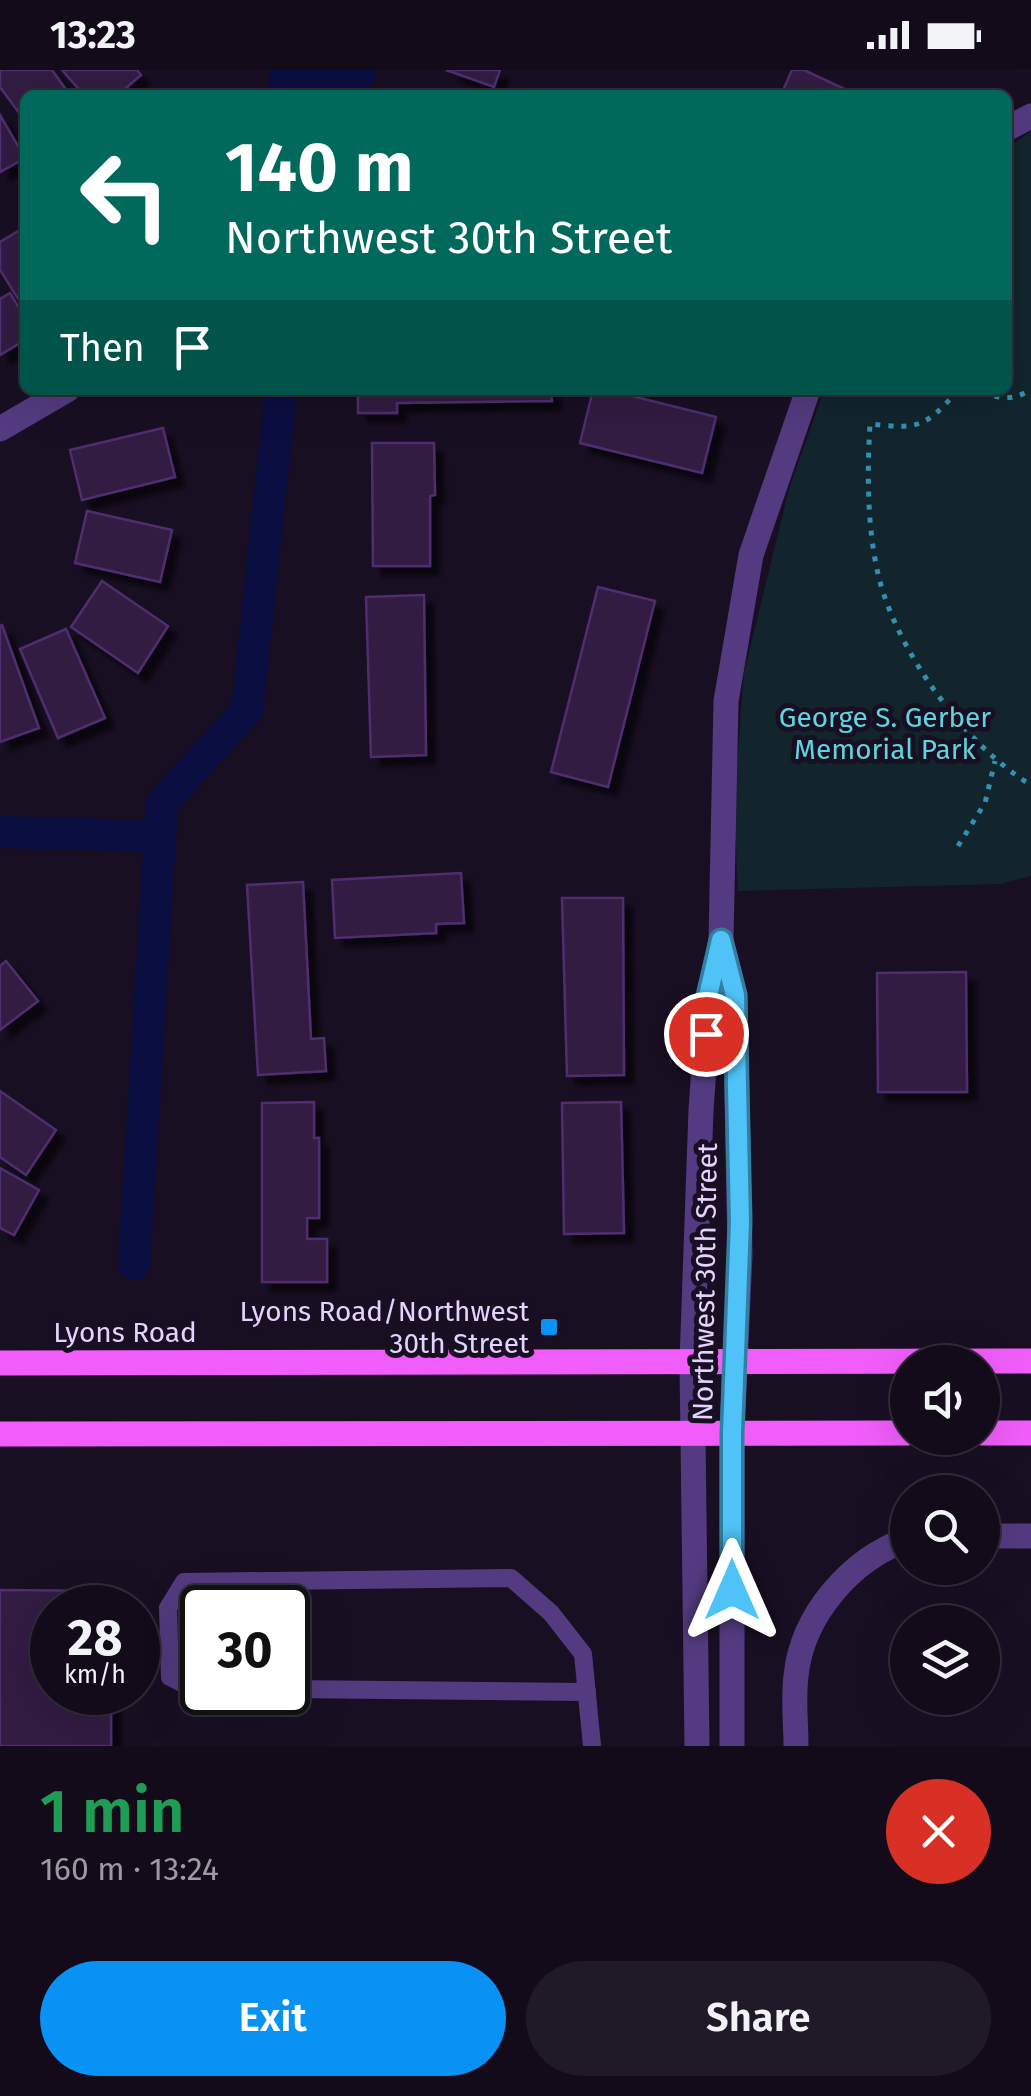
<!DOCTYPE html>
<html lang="en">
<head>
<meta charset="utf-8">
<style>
  :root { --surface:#130b1a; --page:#201927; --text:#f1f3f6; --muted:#9d9ba2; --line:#322b39; --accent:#0792f4 }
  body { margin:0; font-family:"Fira Sans",sans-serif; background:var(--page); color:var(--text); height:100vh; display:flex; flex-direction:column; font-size:38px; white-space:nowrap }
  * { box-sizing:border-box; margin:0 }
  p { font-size:32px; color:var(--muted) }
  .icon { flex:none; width:55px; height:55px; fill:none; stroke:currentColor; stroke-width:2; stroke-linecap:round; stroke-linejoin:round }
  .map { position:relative; height:1676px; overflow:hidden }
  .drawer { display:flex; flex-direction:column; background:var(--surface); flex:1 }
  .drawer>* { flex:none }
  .guide { position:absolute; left:20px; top:20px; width:992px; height:305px; border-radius:15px; box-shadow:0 10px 40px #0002,0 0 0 2px var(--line); background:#00695c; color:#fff; overflow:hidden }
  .controls { position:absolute; left:890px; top:1275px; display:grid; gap:20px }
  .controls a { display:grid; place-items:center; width:110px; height:110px; border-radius:50%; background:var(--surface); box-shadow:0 10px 40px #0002,0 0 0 2px var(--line); font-size:50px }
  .speed { position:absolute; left:30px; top:1515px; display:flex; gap:20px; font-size:50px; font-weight:700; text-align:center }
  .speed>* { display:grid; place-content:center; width:130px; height:130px; border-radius:50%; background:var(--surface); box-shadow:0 10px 40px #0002,0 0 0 2px var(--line); line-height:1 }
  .speed small { font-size:25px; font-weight:400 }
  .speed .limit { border:5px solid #111; border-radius:15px; background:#fff; color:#111 }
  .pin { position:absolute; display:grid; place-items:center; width:85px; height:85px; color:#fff; margin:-42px; border:5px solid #fff; border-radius:50%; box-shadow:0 2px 10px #0007 }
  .me { position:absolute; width:110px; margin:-55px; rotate:0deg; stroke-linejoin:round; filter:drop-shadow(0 0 8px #0008) }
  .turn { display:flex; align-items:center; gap:35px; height:210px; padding:0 40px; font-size:45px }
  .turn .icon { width:130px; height:130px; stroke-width:2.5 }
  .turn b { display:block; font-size:70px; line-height:85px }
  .then { display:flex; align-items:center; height:95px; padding:0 40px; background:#0003; gap:20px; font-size:38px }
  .round { display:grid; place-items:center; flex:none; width:105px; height:105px; border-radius:52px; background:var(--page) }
  .overview { display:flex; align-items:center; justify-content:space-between; height:170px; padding:0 40px }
  h1 { font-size:60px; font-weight:600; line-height:75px; color:#1e9e55 }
  .button { display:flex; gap:20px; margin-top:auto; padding:20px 40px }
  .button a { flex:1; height:115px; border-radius:60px; background:var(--accent); color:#fff; font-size:40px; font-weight:600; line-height:115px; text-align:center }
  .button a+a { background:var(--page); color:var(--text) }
  .status { display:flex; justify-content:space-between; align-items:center; height:70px; padding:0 50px; background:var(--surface); direction:ltr }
  .status svg { height:28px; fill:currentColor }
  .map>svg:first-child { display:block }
  .green { fill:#12252d }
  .water { fill:#0b0e40 }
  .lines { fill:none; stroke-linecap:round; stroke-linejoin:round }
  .canal { stroke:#0b0e40; stroke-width:32 }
  .building { fill:#301b43; stroke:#4f2e6f; stroke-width:2.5; filter:url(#shadow) }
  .path { stroke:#3291b2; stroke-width:5; stroke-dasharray:5 8; stroke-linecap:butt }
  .lane { stroke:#543b81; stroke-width:18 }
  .street { stroke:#543b81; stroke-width:25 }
  .primary { stroke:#f15dfa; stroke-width:25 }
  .route-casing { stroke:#337fa1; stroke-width:25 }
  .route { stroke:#4fc3f7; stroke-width:18 }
  .poi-dot { fill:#0792f4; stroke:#190f23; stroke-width:4 }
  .labels { text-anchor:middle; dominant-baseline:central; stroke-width:10; stroke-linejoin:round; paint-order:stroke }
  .park-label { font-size:28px; fill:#60d4dc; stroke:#190f23 }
  .street-label { font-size:28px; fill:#e5d2fe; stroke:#190f23 }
  .poi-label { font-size:28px; fill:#e5d2fe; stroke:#190f23; text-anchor:end }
</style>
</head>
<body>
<div class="status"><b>13:23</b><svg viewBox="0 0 49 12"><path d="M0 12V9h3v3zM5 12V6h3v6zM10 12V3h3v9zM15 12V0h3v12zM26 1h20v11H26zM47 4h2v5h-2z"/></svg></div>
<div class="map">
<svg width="1031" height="1676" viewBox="0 0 1031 1676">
  <defs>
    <filter id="shadow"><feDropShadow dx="9" dy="9" stdDeviation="2.5" flood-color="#0009"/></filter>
  </defs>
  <rect width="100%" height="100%" fill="#190f23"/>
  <path class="green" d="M1031,61v745l-31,8 -262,7 -4,-86 10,-132 45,-184 35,-99h184v-242z"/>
  <path class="water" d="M270,0h108l-11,25h-99z"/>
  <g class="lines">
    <g class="canal">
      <path d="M0,762l160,4"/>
      <path d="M134,1194l28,-461 85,-93 34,-320"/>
    </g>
  </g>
  <g class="building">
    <path d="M0,0h52l18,25h-45v26l-25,-34z"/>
    <path d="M62,0h75l4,5 -23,20h-34z"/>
    <path d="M446,0h54l-6,17z"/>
    <path d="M792,0h12l47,22 -2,3h-68z"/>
    <path d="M0,45l25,43 -25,14z"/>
    <path d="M25,157v83l-25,-40v-28z"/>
    <path d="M10,223l15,25v22l-25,15v-56z"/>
    <path d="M358,320h193l1,11 -155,2v10h-39z"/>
    <path d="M593,320h15l108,27 -14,56 -122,-30z"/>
    <path d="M163,358l12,49 -93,23 -12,-50z"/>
    <path d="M372,373h62l1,52 -5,1v70h-57z"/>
    <path d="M87,441l85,19 -12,52 -85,-19z"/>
    <path d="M102,511l66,45 -30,47 -67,-46z"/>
    <path d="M598,517l57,14 -47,186 -57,-15z"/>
    <path d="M424,525l2,160 -55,2 -5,-160z"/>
    <path d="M2,555l37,103 -39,14v-116z"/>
    <path d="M66,559l39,89 -47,20 -38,-89z"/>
    <path d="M461,803l3,50 -28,1v9l-101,5 -3,-58z"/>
    <path d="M303,812l8,157 13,-1 2,33 -68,4 -11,-190z"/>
    <path d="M562,828h61l1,177 -57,1z"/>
    <path d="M6,891l32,40 -38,29v-64z"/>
    <path d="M966,902l1,120h-89l-1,-119z"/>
    <path d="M0,1021l56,39 -30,45 -26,-18z"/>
    <path d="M314,1032v36h5v80h-12v21h20v43h-65v-179z"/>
    <path d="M621,1032l3,131 -60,1 -2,-131z"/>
    <path d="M0,1098l39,22 -25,45 -14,-7z"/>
    <path d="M0,1520l112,1v17h-60v84h59v54h-111z"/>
  </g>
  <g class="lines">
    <g class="path">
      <path d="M958,320c-33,38 -39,39 -88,34 -3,50 -3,105 9,154 19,75 87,168 152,207"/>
      <path d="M983,320c15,11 33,10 48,-1"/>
      <path d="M958,776l27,-43 10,-42"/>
    </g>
    <g class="lane">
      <path d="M202,1618h-10l-22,-11 -2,-69 16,-26 327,-4 40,35 32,41 9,92"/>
      <path d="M288,1619l299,3"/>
    </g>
    <g class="street">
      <path d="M1008,58l23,-12"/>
      <path d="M0,359l67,-39"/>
      <path d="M722,875l13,50 5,260 -8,178v313"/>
      <path d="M982,1466h49"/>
      <path d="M697,1676l-5,-384 9,-252 8,-114 12,-56 5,-239 25,-146 57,-165"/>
      <path d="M796,1676c0,-23 -3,-47 0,-70 6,-61 55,-117 112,-137"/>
    </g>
    <g class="primary">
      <path d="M0,1293l1031,-2"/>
      <path d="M982,1363h49"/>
      <path d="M0,1364l908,-1"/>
    </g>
  </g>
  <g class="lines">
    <g class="route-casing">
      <path id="route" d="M706,964l2,-38 13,-56 14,55 5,227 -8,211v157"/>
    </g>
    <use href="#route" class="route"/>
  </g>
  <rect class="poi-dot" x="539" y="1247" width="20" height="20" rx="5"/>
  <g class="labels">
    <g class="park-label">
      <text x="885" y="647">George S. Gerber<tspan x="885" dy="32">Memorial Park</tspan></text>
    </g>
    <g class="street-label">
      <text transform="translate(705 1212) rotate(-89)">Northwest 30th Street</text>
      <text x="125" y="1262">Lyons Road</text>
    </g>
    <g class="poi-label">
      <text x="529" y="1241">Lyons Road/Northwest<tspan x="529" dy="32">30th Street</tspan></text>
    </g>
  </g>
</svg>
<div class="controls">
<a><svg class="icon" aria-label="sound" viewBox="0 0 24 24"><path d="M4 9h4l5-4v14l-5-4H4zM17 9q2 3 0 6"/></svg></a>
<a><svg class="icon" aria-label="search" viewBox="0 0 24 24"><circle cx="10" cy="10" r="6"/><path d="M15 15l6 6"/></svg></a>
<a><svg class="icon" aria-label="layers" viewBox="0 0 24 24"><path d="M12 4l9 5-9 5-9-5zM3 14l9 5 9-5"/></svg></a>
</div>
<div class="speed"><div>28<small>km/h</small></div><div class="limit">30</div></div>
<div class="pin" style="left:706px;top:964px;background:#d93025"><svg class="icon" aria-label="arrive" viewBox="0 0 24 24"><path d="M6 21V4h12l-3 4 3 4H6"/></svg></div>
<svg class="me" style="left:732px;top:1520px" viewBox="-20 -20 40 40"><path d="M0-17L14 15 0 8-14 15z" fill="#4fc3f7" stroke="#fff" stroke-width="4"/></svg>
<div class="guide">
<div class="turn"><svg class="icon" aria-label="left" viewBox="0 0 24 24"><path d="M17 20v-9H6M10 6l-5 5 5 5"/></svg><div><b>140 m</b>Northwest 30th Street</div></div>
<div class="then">Then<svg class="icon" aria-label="arrive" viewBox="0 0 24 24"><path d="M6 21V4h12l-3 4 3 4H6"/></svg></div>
</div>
</div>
<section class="drawer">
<div class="overview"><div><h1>1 min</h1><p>160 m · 13:24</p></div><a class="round" style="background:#d93025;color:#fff"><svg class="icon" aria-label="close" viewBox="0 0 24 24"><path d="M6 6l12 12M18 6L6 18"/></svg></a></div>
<div class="button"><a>Exit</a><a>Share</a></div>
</section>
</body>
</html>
